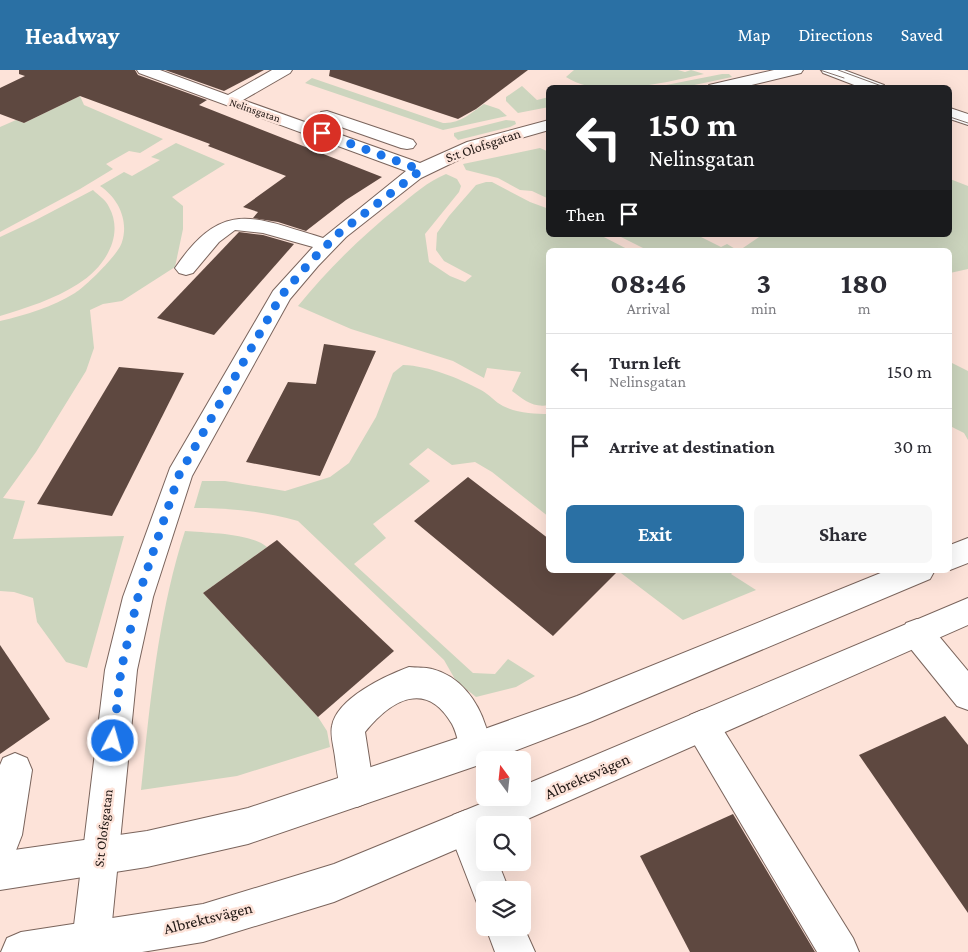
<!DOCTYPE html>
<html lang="en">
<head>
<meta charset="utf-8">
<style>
  :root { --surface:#fff; --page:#f7f7f7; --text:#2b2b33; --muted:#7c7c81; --line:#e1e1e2; --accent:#2a70a4 }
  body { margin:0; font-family:"Crimson Pro",serif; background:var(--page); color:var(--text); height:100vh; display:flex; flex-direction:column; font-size:19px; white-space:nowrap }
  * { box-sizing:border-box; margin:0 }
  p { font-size:16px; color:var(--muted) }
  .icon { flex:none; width:28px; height:28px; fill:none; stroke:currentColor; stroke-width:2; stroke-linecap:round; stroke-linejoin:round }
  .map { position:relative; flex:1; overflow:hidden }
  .side { position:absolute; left:546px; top:178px; width:406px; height:325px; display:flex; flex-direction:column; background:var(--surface); border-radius:8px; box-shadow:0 5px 20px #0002 }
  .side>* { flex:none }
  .top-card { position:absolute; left:546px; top:15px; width:406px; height:152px; border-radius:8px; box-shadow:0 5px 20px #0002; background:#202124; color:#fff; overflow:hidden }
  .needle { width:32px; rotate:345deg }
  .fabs { position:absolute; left:476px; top:681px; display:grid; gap:10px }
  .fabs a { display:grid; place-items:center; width:55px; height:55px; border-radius:8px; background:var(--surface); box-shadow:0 5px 20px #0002; font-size:25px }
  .pin { position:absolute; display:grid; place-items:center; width:42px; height:42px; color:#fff; margin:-21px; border:2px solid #fff; border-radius:50%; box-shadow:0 1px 5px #0007 }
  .me { position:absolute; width:55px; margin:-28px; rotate:6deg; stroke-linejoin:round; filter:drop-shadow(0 0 4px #0008) }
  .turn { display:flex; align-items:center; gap:18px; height:105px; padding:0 20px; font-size:22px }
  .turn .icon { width:65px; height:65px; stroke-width:2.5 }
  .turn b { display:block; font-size:35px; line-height:42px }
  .then { display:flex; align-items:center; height:48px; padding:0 20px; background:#0003; gap:10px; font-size:19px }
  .eta { display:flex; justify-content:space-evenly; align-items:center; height:85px; text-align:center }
  .eta b { font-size:30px; font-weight:700; line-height:35px }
  .action { display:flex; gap:10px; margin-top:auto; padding:10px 20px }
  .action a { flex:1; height:58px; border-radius:8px; background:var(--accent); color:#fff; font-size:20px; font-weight:700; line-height:58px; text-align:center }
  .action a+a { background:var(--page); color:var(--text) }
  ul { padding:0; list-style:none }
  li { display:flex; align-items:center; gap:15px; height:75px; padding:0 20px; border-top:1px solid var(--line) }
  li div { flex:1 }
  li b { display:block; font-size:19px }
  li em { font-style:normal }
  header { display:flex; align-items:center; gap:30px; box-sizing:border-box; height:70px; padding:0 25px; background:var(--accent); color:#fff }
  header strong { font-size:24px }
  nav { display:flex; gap:28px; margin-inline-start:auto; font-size:18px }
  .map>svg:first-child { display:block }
  .green { fill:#ccd5be }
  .building { fill:#5e4840 }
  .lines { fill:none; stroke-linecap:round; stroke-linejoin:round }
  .minor-casing { stroke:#7a645c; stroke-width:2 }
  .major-casing { stroke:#7a645c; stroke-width:2 }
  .minor { fill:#fff; fill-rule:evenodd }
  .major { fill:#fff; fill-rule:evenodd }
  .tram { stroke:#85746e; stroke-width:1 }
  .route { stroke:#1a73e8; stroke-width:9; stroke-dasharray:0 16.2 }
  .labels { text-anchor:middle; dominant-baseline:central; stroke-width:5; stroke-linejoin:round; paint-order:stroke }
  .far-street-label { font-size:11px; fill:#1e1512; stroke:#fde3d9 }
  .street-label { font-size:14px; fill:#1e1512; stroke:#fde3d9 }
  .near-street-label { font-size:16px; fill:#1e1512; stroke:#fde3d9 }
</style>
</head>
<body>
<header>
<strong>Headway</strong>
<nav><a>Map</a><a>Directions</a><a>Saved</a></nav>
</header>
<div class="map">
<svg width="968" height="882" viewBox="0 0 968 882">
  <rect width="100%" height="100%" fill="#fde3d9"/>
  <g class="green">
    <path d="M574,0h104l7,2 6,-2 13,4c-38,8 -104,26 -138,3z"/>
    <path d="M722,4h7l3,3 -47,10h-29z"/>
    <path d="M312,8l131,45c17,1 28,-10 41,-19l15,5 8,7 -64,14 -138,-47z"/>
    <path d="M522,16l15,14 12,-3v10l-31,6 -12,-12v-4z"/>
    <path d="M80,26l4,9 79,34 -23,14 -11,-2 -23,13 7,5 -33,20 -80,43v-105l16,-7 8,3z"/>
    <path d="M506,50l9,1 1,3 -6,3 -52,13 -4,-4v-3z"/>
    <path d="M176,73l49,21 -53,33 11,9v23l-8,38 -53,34 -19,3 -13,6 4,38 -8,23 -50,81 -33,46 22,3 -12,38 111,-3 -37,132 -21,-6 -29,-40 -4,-24 -19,-6 -14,-1v-270c26,-6 52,-14 75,-28 11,-7 44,-39 47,-51 7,-22 -4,-44 -22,-56l24,-14 8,4 28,-16 -9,-3z"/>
    <path d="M540,78l9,4v47l-17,-8 -12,-1 -22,-12 -32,-8 -3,-6z"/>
    <path d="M446,104l11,5 4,7 -2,6 -34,42 4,28 21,14 15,6 7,-6 -28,-15 -8,-11 1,-17 12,-17 27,-31 10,-3h6l38,20 19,7v26h51l29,15h-80v155c-16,3 -25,-5 -37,-14l9,-19 -34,-4 -3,10 -31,-17 -102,-32 -53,-23c30,-37 63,-69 100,-99 16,-13 29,-25 48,-33z"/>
    <path d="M950,109l18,7v83l-18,4v-23h-210l22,-15h188z"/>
    <path d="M93,120c5,5 13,10 16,17 16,29 -5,61 -31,77 -23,15 -52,24 -78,32v-79l34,-16z"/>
    <path d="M617,165h80l24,12 6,-3 10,6h-90z"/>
    <path d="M950,292l18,9v69l-4,-7 -14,-7z"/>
    <path d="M403,295c27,1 55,13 78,25 8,4 14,12 22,16 14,7 31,8 46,8v103l-57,-45 -17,-10 -23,3 -24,-17 -19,16 21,17 -57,43 13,14 -32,26 119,109 22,1 13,-15 27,17 -19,11 -40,10 -20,-16 -12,-21 -146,-139c-36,-10 -67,-13 -104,-13l8,-27h23l60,10 45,-14 19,-14 27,-46 17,-44z"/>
    <path d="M185,461c23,2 65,2 82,16l-64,46 115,124 9,14 3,16 -93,29 -96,14c9,-87 17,-176 44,-259z"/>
    <path d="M617,500h118l-4,4 25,16 -73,30z"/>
  </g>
  <g class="building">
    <path d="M19,0h116l3,5 69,25 -8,5 183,72 -36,23 -40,31 -28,-9 -25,-4 5,-6 -15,-5 43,-31 -78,-30 2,-2 -130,-48 -56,27 -24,-9v-26l25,-12 -6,-2z"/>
    <path d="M165,0h99l-40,21z"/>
    <path d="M330,0h198l-52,39 -18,10 -129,-43z"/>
    <path d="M239,162l24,3 31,9 -80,91 -57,-17z"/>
    <path d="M324,274l52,7 -56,125 -74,-14 42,-80 28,2z"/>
    <path d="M119,297l65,6 -72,143 -75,-12z"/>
    <path d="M468,407l81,62v31h70l-66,66 -139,-115z"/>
    <path d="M277,470l117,111 -76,66 -115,-124z"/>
    <path d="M0,575l50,74 -50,35z"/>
    <path d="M945,646l23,29v168l-109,-158z"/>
    <path d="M733,744l82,138h-125l-50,-96z"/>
  </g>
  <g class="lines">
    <g class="minor-casing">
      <g id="minor">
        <path d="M137,0h23l68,25 44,-25h20l-2,3 -47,27 177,63 47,-21 82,-22v10l-70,20 -58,28 -75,59 -28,29 -28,33 -98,177 -39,121 -16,73 -27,272 -4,10h-30l-4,-10 33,-272 18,-73 47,-129 103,-177 40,-44 -50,-14 -28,-3 -16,12 -26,31 -7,2 -7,-2 -4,-5c48,-70 78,-51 148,-30l83,-67 -267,-98z"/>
        <path d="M774,0h29l-2,3 -62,15h-32l2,-3z"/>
        <path d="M821,0h23l40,15 2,3h-24l-39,-15z"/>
        <path d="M950,38l18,6v11l-18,-6z"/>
        <path d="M327,41l86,29 3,4 -3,4 -6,1 -6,-1 -80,-28 -3,-4 3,-4z"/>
        <path d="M917,549l11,4 40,48v39l-11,-4 -51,-63 -4,-10 4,-10z"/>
        <path d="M409,597c8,1 16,0 23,2 28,7 46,32 54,58 5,15 9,18 2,33l-12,6 -12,-5c-5,-12 -6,-26 -12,-37 -26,-45 -61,-24 -87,8l9,58 -5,12 -12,5 -12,-5c-6,-14 -8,-29 -10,-45 -1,-9 -5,-22 -3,-31 5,-28 53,-50 77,-59z"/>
        <path d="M702,640l12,5 139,223 6,14h-42l-127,-215 -5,-11 5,-11z"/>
        <path d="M15,683l12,5 5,12 -10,65 -9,23 -13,5v-98l3,-7z"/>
        <path d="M466,740l13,5 6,16v31h13l11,28h-24v17l-8,-4 -29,-75 5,-13z"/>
        <path d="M522,853l13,29h-40l-9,-24h36z"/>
      </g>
    </g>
    <g class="major-casing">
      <g id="major">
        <path d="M968,468v25l-18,7v-25z"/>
        <path d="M888,500h47l-5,9 -340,143 -99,38h-6v2l-9,4 -228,78 -101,23 -147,23v-38l147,-21 101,-23 228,-76 101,-36z"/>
        <path d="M968,528v27l-454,200h-29v12l-151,65 -131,40 -61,10h-141l6,-14 14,-6 182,-28 131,-40 161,-66h27v-12z"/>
      </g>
    </g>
    <use href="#minor" class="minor"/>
    <use href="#major" class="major"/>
    <g class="tram">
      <path d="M820,0l24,8"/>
      <path d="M838,0l49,18"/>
      <path d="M950,47l18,6"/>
    </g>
  </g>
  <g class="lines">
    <path class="route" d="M113,671l8,-71 17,-73 41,-122 102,-179 30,-35 28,-28 82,-63 -99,-37"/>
  </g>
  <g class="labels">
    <g class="far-street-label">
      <text transform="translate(255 40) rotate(19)">Nelinsgatan</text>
    </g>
    <g class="street-label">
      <text transform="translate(483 75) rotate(-19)">S:t Olofsgatan</text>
      <text transform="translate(103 758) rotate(-83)">S:t Olofsgatan</text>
    </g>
    <g class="near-street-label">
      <text transform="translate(587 706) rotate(-24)">Albrektsvägen</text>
      <text transform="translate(208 848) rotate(-14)">Albrektsvägen</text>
    </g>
  </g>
</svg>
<div class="fabs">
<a><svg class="needle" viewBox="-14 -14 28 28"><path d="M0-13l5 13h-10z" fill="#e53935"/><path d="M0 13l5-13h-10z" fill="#7c7c81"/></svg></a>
<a><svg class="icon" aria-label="search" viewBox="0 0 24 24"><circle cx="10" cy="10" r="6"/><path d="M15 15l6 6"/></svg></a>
<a><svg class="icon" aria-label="layers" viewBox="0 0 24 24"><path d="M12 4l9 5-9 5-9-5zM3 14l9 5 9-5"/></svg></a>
</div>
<div class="pin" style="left:322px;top:63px;background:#d93025"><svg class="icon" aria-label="arrive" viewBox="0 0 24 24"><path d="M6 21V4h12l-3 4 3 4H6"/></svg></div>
<svg class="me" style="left:113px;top:671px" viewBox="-20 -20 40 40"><circle r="17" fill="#1a73e8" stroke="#fff" stroke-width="3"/><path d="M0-11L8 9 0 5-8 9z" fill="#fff"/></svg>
<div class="top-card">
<div class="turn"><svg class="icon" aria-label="left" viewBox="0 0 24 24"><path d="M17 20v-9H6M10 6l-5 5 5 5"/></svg><div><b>150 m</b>Nelinsgatan</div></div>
<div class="then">Then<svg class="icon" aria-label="arrive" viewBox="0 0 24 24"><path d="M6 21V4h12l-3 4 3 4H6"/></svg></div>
</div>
<section class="side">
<div class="eta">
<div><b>08:46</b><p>Arrival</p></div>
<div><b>3</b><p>min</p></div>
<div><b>180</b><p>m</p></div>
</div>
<ul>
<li><svg class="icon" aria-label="left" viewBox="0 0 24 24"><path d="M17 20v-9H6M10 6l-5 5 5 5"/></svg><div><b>Turn left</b><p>Nelinsgatan</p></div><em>150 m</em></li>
<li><svg class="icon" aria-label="arrive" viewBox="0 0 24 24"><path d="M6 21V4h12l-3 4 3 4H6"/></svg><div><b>Arrive at destination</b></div><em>30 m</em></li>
</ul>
<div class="action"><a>Exit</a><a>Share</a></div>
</section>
</div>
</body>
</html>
